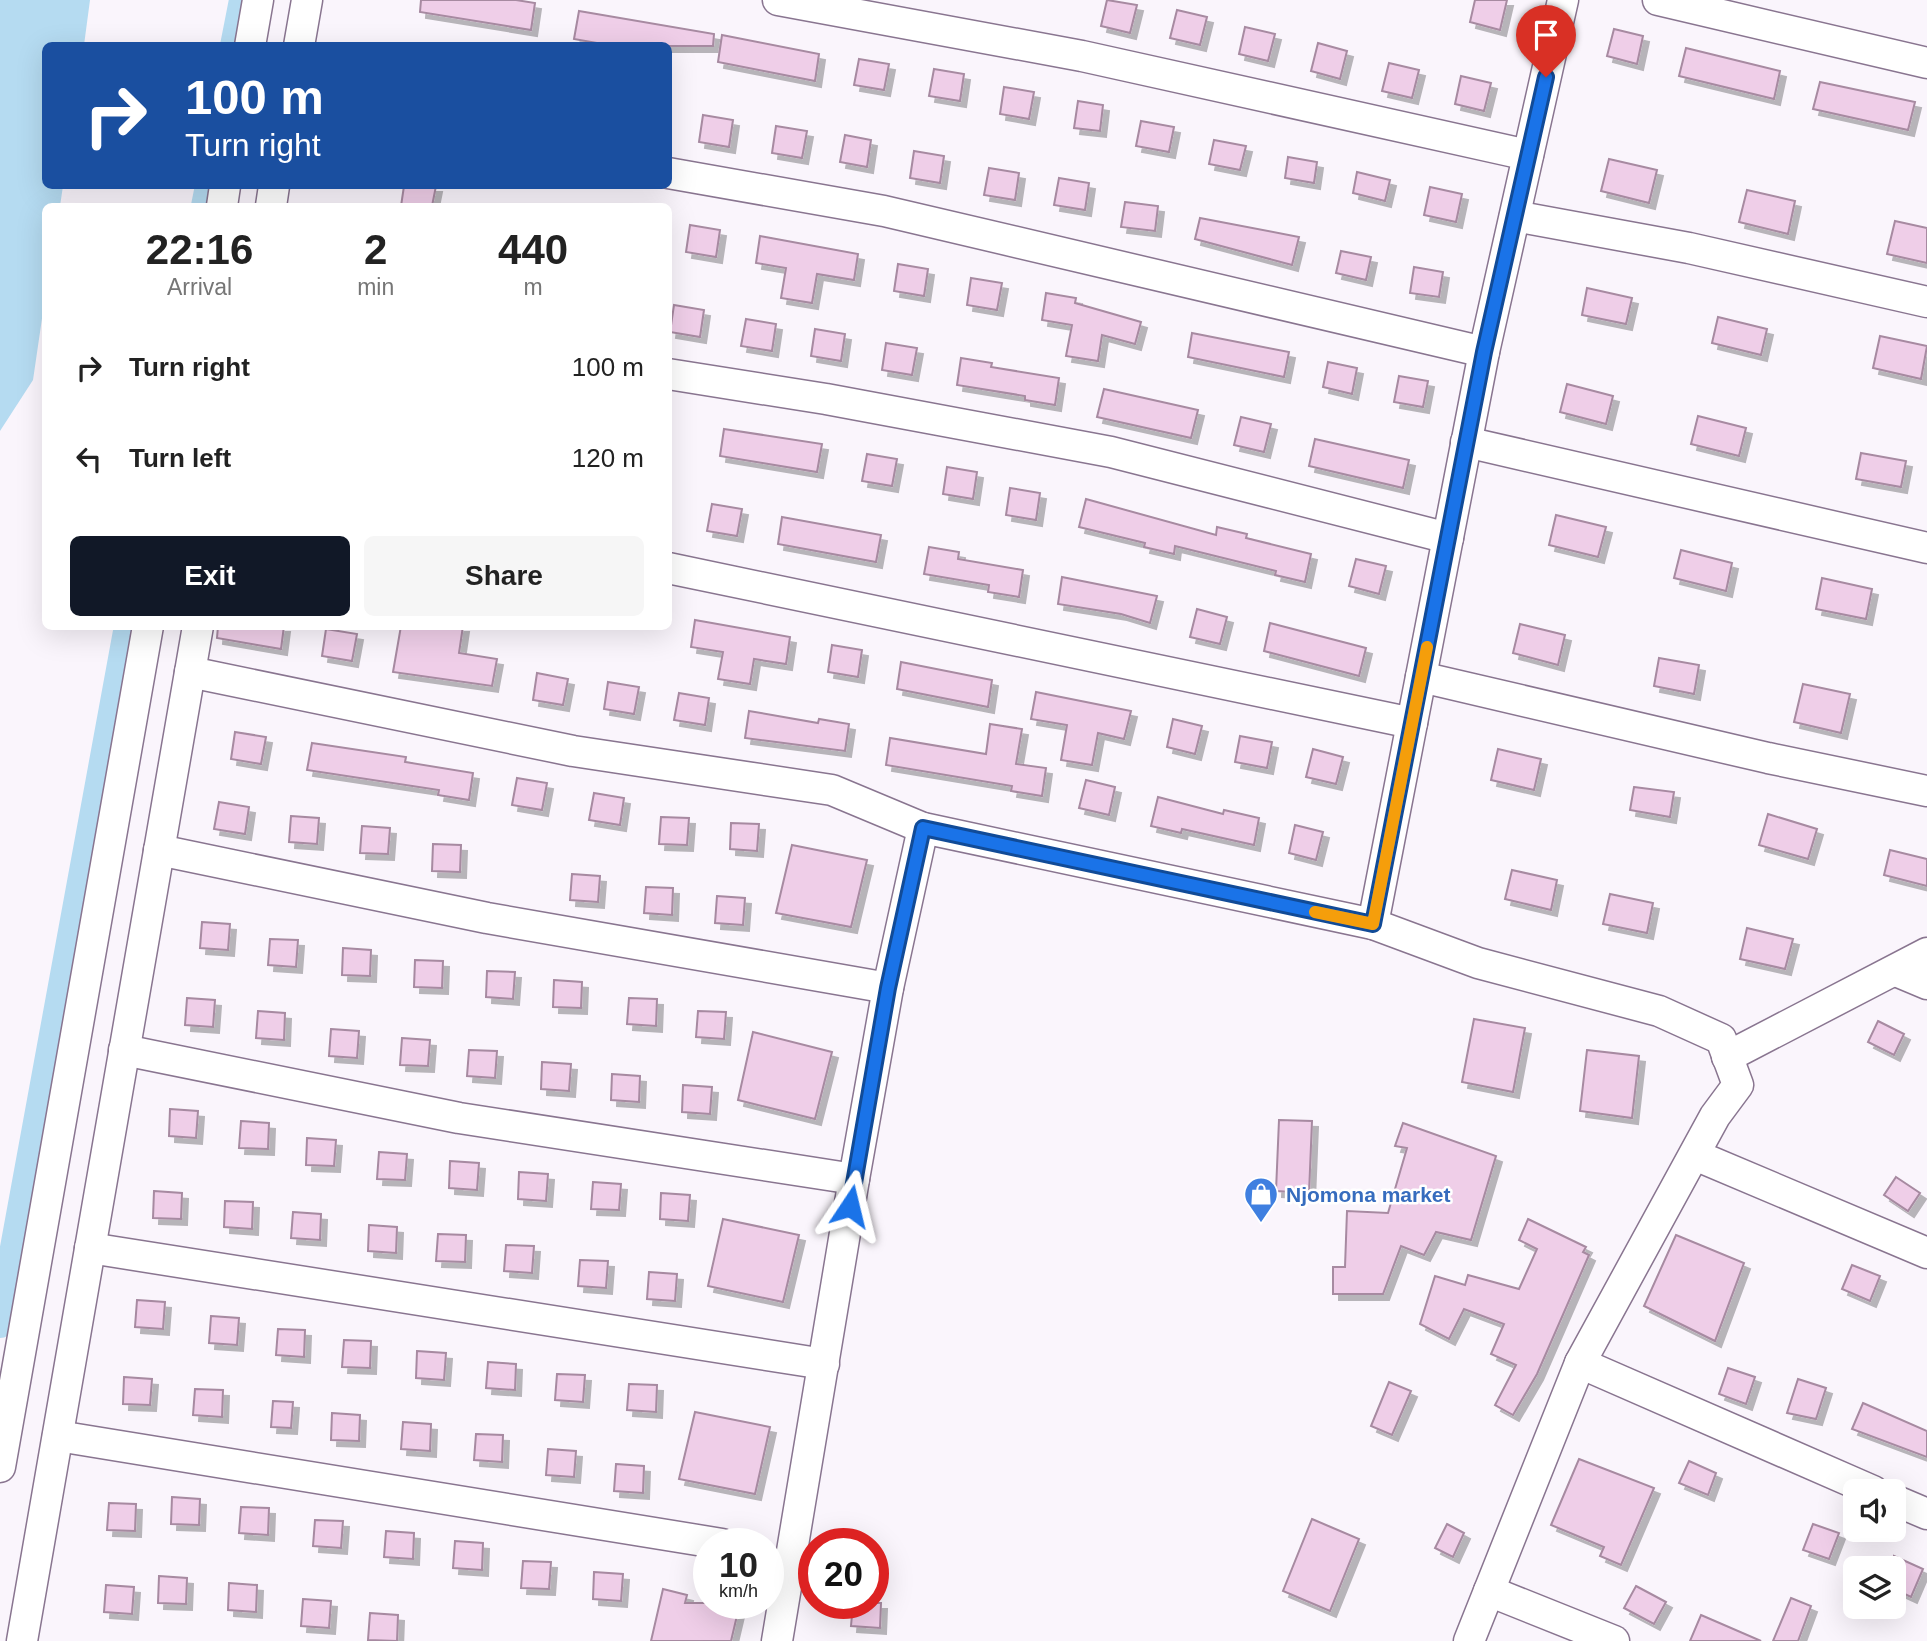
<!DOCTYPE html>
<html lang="en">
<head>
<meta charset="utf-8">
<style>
  :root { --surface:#fff; --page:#f6f6f6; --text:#222; --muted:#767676; --accent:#111827 }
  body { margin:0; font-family:Helvetica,sans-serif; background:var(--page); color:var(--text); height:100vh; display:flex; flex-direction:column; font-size:26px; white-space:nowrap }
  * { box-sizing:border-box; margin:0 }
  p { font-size:23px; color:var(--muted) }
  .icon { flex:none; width:38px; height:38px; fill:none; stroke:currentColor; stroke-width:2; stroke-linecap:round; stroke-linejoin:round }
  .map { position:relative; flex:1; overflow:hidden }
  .side { position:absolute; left:42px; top:203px; width:630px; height:427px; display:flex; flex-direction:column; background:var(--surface); border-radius:10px; box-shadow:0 7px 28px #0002 }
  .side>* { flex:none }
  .banner { position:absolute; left:42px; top:42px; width:630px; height:147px; border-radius:10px; box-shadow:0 7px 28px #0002; background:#1a4fa0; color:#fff; overflow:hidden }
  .controls { position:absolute; left:1843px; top:1479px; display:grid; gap:14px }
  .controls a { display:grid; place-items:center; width:63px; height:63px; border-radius:10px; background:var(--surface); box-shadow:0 7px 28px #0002; font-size:35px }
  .speed { position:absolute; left:693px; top:1528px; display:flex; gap:14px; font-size:35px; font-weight:700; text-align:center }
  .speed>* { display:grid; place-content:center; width:91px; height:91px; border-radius:50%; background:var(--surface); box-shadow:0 7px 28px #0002; line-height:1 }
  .speed small { font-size:18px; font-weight:400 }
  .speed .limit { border:10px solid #d22; background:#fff; color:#111 }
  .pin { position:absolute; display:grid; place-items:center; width:60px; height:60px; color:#fff; margin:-72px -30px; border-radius:50% 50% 50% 0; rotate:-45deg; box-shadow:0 0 7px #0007 }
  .pin .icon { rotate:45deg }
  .me { position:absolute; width:77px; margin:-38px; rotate:10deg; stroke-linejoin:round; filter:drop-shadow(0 0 5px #0008) }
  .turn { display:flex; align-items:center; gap:24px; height:147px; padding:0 28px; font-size:32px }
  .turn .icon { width:91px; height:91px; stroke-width:2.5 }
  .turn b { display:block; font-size:49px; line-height:60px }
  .eta { display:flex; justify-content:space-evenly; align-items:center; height:119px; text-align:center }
  .eta b { font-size:42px; font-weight:800; line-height:49px }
  .cta { display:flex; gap:14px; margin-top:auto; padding:14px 28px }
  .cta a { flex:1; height:80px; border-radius:10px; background:var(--accent); color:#fff; font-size:28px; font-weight:800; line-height:80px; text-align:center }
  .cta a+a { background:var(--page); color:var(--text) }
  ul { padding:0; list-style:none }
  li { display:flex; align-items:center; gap:21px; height:91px; padding:0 28px }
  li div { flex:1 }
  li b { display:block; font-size:26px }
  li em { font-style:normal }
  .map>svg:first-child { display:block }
  .water { fill:#b5dbf1 }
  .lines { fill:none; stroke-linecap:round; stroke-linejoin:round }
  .canal { stroke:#b5dbf1; stroke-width:28 }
  .building { fill:#efcee8; stroke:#a78aa1; stroke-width:2; filter:url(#shadow) }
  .minor-casing { stroke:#897590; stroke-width:33 }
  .minor { stroke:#fff; stroke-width:30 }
  .route-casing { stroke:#114b97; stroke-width:18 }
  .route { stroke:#1a73e8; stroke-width:12 }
  .slow { stroke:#f59e0b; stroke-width:12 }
  .labels { text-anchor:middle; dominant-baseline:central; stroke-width:5; stroke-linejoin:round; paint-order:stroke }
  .shop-label { font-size:21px; font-weight:bold; fill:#366cbe; stroke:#fff; text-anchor:start }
</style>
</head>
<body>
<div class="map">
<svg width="1927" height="1641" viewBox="0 0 1927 1641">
  <defs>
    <filter id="shadow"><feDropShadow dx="6" dy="6" stdDeviation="0" flood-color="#0004"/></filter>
  </defs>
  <rect width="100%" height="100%" fill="#faf5fc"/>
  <path class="water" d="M0,0h90l-6,45 -38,1v140h17l-3,20h-14l-1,92 -12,82 -33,51z"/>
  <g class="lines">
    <g class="canal">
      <path d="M234,46l9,-46"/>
      <path d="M205,206l4,-20"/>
      <path d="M0,1324l128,-698"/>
    </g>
  </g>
  <g class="building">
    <path d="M421,0h95l19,3 -4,27 -111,-18z"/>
    <path d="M1107,0l30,5 -7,28 -29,-7z"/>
    <path d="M1475,0h32l-7,30 -30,-8z"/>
    <path d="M1177,10l30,7 -7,28 -30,-7z"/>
    <path d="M579,11l135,23 -1,12h-99l-40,-7z"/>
    <path d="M1245,27l30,7 -7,27 -29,-7z"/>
    <path d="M1614,29l29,7 -6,28 -30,-8z"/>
    <path d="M722,35l97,19 -4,27 -97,-19z"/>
    <path d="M1318,43l29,8 -7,28 -29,-8z"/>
    <path d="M1686,48l94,23 -6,28 -95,-23z"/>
    <path d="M859,59l30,5 -5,26 -30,-5z"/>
    <path d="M1389,63l30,7 -7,28 -30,-7z"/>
    <path d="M934,69l30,5 -4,27 -31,-5z"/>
    <path d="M1461,76l30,7 -7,28 -29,-7z"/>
    <path d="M1820,82l95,20 -7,28 -95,-21z"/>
    <path d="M1004,87l30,5 -5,27 -29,-5z"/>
    <path d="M1078,101l25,4 -3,26 -26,-3z"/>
    <path d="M703,115l30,5 -4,27 -30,-5z"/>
    <path d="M1141,121l33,6 -5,25 -33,-6z"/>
    <path d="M776,126l31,5 -5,27 -30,-5z"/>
    <path d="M845,135l26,5 -4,27 -27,-5z"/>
    <path d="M1214,140l32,6 -6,24 -31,-6z"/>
    <path d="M914,151l30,5 -4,27 -30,-5z"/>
    <path d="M1288,157l29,5 -3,21 -29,-5z"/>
    <path d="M1609,159l48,11 -8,33 -48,-12z"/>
    <path d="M989,168l30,5 -4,27 -31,-5z"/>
    <path d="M1357,172l33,8 -5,21 -32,-8z"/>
    <path d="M1059,178l30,5 -4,27 -31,-5z"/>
    <path d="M404,186h32l-4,20h-31z"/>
    <path d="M1430,187l32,7 -6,28 -32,-7z"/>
    <path d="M1747,190l48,11 -7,33 -49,-12z"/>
    <path d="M1125,202l33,4 -3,25 -34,-4z"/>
    <path d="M1200,218l99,19 -7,28 -97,-26z"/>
    <path d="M1895,221l32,7v35l-40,-9z"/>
    <path d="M690,225l30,5 -4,27 -30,-5z"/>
    <path d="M760,236l98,18 -4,26 -37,-6 -5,29 -31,-5 5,-30 -30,-5z"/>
    <path d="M1341,251l30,6 -5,23 -30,-7z"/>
    <path d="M898,264l30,5 -4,27 -30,-5z"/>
    <path d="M1414,267l29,5 -4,25 -29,-4z"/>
    <path d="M971,278l31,5 -5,27 -30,-5z"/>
    <path d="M1587,288l45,10 -6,26 -44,-9z"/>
    <path d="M1046,293l30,5 -1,5 66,19 -6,22 -33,-9 -4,26 -32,-5 6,-31 -30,-5z"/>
    <path d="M674,305l30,5 -4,27 -30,-5z"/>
    <path d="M1718,317l49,12 -6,26 -49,-12z"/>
    <path d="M746,319l30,5 -4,27 -31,-5z"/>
    <path d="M815,329l30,5 -4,27 -30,-5z"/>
    <path d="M1192,333l97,19 -5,25 -96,-20z"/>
    <path d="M1880,336l47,10 -6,33 -48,-11z"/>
    <path d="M886,343l31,5 -5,27 -30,-5z"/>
    <path d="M961,358l31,5 -1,4 68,11 -4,27 -30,-5v-4l-68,-11z"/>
    <path d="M1328,362l29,6 -5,26 -29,-7z"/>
    <path d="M1399,376l29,5 -5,26 -29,-5z"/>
    <path d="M1567,384l46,12 -7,28 -46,-12z"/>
    <path d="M1104,389l94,21 -7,28 -94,-21z"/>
    <path d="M1698,416l48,12 -7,28 -48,-12z"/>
    <path d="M1241,417l30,7 -7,28 -30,-7z"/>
    <path d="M724,429l98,15 -5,28 -97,-16z"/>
    <path d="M1315,439l94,21 -6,28 -94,-22z"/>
    <path d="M1861,453l45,8 -5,26 -45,-8z"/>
    <path d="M867,454l30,5 -5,27 -30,-5z"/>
    <path d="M947,467l30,5 -4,27 -30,-5z"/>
    <path d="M1010,488l30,5 -4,27 -30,-5z"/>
    <path d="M1086,499l130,36 1,-8 30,7 -1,4 65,16 -6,28 -30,-7 1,-4 -101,-25 -1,8 -30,-7 1,-4 -66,-16z"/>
    <path d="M712,504l30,5 -5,27 -30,-5z"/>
    <path d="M1556,515l50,12 -8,30 -49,-12z"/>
    <path d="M782,517l99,18 -5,27 -98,-18z"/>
    <path d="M929,547l30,5 -1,7 65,11 -4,27 -31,-5 1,-7 -65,-11z"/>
    <path d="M1681,550l51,13 -6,28 -52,-13z"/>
    <path d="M1356,559l30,7 -7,28 -30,-8z"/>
    <path d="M1062,577l95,19 -7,27 -29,-9 -63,-10z"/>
    <path d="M1822,578l50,11 -6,30 -50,-10z"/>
    <path d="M1197,609l30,8 -7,27 -30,-7z"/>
    <path d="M695,620l95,17 -4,27 -32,-5 -4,25 -32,-5 5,-27 -32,-5z"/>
    <path d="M1270,623l96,25 -7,28 -95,-25z"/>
    <path d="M1520,624l45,11 -7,30 -45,-12z"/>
    <path d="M218,626h66l-3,23 -64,-11z"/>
    <path d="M401,626h62l-4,27 38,6 -5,27 -99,-14z"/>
    <path d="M326,629l31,5 -5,27 -30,-5z"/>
    <path d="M832,645l30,5 -4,27 -30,-5z"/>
    <path d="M1659,658l40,7 -5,29 -40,-8z"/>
    <path d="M901,662l91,18 -4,27 -91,-18z"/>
    <path d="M537,673l31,6 -5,26 -30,-5z"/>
    <path d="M608,682l31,5 -5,27 -30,-5z"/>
    <path d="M1803,684l47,10 -9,39 -47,-11z"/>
    <path d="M1036,692l95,19 -7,28 -26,-6 -6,32 -31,-5 6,-35 -36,-6z"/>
    <path d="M679,693l30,5 -4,27 -31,-5z"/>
    <path d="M749,711l69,12 1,-4 30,5 -4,27 -100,-13z"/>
    <path d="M1173,719l29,7 -7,28 -28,-7z"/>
    <path d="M990,724l32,5 -6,35 30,4 -4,28 -31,-5 1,-5 -126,-21 4,-27 96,16z"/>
    <path d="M235,732l31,5 -5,27 -30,-5z"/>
    <path d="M1240,736l32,6 -5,26 -32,-6z"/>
    <path d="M312,743l94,14 -1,5 68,11 -4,27 -31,-5 1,-5 -132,-20z"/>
    <path d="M1313,749l30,8 -7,27 -30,-7z"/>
    <path d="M1498,749l43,10 -7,31 -43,-10z"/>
    <path d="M517,778l30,5 -5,27 -30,-5z"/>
    <path d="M1086,780l29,7 -6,28 -30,-7z"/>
    <path d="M1634,787l40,5 -4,25 -40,-7z"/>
    <path d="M594,793l30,5 -4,27 -31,-5z"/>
    <path d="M1158,797l65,17 1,-4 35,8 -5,27 -72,-16 -1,4 -30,-7z"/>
    <path d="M219,802l30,5 -4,27 -31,-5z"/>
    <path d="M1768,814l49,15 -9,30 -49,-14z"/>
    <path d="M291,816l28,2 -2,26 -28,-2z"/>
    <path d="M661,817l28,1 -2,27 -28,-1z"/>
    <path d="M731,823l28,1 -2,27 -27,-2z"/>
    <path d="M1295,825l28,7 -7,28 -27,-7z"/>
    <path d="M362,826l28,2 -2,26 -28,-1z"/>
    <path d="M433,844l28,1 -1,27 -28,-1z"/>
    <path d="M792,845l75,15 -16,67 -75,-14z"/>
    <path d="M1890,850l37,9v27l-43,-11z"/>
    <path d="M1512,870l45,10 -6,30 -46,-11z"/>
    <path d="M572,874l28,2 -2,26 -28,-2z"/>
    <path d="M646,887l27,1 -1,27 -28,-2z"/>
    <path d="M1610,894l43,9 -6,30 -44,-9z"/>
    <path d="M717,896l28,2 -2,27 -28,-2z"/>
    <path d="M202,922l28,2 -2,26 -28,-2z"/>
    <path d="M1747,928l46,11 -8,30 -45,-10z"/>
    <path d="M270,939l28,1 -2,27 -28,-2z"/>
    <path d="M343,948l28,2 -1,26 -28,-1z"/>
    <path d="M415,960l28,1 -1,27 -28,-1z"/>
    <path d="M487,971l28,1 -2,27 -27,-2z"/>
    <path d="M554,980l28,2 -1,26 -28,-1z"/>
    <path d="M187,998l28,2 -2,27 -28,-2z"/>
    <path d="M629,998l28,1 -1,27 -29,-2z"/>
    <path d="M258,1011l27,2 -1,27 -28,-2z"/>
    <path d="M698,1011l28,1 -2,27 -28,-2z"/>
    <path d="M1474,1019l51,9 -12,64 -51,-10z"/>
    <path d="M1878,1021l26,13 -10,21 -26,-13z"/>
    <path d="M331,1029l28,2 -2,27 -28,-2z"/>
    <path d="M753,1032l79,20 -17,67 -77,-19z"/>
    <path d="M402,1038l28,2 -2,26 -28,-1z"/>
    <path d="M469,1050l28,1 -2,27 -28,-2z"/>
    <path d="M1587,1050l52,6 -7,62 -52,-7z"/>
    <path d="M542,1062l29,2 -2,27 -28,-2z"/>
    <path d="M612,1074l28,2 -1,26 -28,-2z"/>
    <path d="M683,1085l29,2 -2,27 -28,-2z"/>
    <path d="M170,1109l28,2 -2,27 -27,-2z"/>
    <path d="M1279,1120l33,1 -3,72 -33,-2z"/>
    <path d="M241,1121l28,2 -1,26 -29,-1z"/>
    <path d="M1403,1123l93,33 -25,84 -35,-8 -12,23 -23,-9 -18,48h-50v-27h12l2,-56 41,2 19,-65 -12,-2z"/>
    <path d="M307,1138l29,2 -2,26 -28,-1z"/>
    <path d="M379,1152l28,2 -2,26 -28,-1z"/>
    <path d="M450,1161l29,2 -2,27 -28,-2z"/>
    <path d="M519,1172l29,2 -2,27 -28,-2z"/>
    <path d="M1896,1177l24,16 -12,18 -24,-16z"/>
    <path d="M593,1182l28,2 -2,26 -28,-1z"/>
    <path d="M154,1191l28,2 -1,26 -28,-1z"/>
    <path d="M661,1193l29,2 -2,26 -28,-2z"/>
    <path d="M225,1201l28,1 -1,27 -28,-2z"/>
    <path d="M293,1212l28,2 -1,26 -29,-2z"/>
    <path d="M723,1219l76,16 -16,67 -75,-16z"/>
    <path d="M1528,1219l58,28 -3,5 6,3 -52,119 -24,41 -18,-10 21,-40 -25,-11 13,-30 -40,-15 -15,30 -29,-15 15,-48 30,9 3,-10 51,14 18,-40 -18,-9z"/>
    <path d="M369,1225l28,2 -1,26 -28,-2z"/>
    <path d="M438,1234l28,1 -1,27 -29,-1z"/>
    <path d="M1676,1235l68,28 -29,78 -71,-35z"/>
    <path d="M506,1245l28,1 -2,27 -28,-2z"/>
    <path d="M580,1260l28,1 -2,27 -28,-2z"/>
    <path d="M1852,1265l28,11 -10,25 -28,-12z"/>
    <path d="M649,1272l28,2 -2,27 -28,-2z"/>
    <path d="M137,1300l28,2 -2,27 -28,-2z"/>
    <path d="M211,1316l28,2 -2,27 -28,-2z"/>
    <path d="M278,1329l27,1 -1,27 -28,-2z"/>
    <path d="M344,1340l27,1 -1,27 -28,-1z"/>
    <path d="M417,1351l29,2 -2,27 -28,-2z"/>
    <path d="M488,1362l28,2 -1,26 -29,-2z"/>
    <path d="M1728,1368l27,9 -9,27 -27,-10z"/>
    <path d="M557,1374l28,1 -2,27 -28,-2z"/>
    <path d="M124,1377l28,2 -2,26 -27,-1z"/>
    <path d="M1798,1379l28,9 -10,31 -29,-6z"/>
    <path d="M1389,1382l22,9 -19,44 -21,-9z"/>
    <path d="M629,1384l28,1 -1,27 -29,-2z"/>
    <path d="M195,1389l28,1 -1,27 -29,-2z"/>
    <path d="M273,1401l20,1 -2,26 -20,-1z"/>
    <path d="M1863,1403l64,28v26l-75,-28z"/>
    <path d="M695,1412l75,15 -15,67 -76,-15z"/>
    <path d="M332,1413l28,2 -1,26 -28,-1z"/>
    <path d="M403,1422l28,2 -1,27 -29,-2z"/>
    <path d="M476,1434l27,1 -1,27 -28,-2z"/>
    <path d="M548,1449l28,2 -2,26 -28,-2z"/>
    <path d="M1579,1459l75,29 -33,77 -21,-9 4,-9 -53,-22z"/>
    <path d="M1689,1461l27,12 -8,22 -29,-12z"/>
    <path d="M616,1464l28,2 -1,27 -29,-2z"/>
    <path d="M172,1497l28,2 -1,26 -28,-1z"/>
    <path d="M109,1503l27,1 -1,27 -28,-1z"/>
    <path d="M241,1507l28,1 -1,27 -29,-2z"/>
    <path d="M1312,1519l47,20 -29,72 -47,-20z"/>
    <path d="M315,1520l28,1 -2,27 -28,-2z"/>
    <path d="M1447,1524l17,9 -11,24 -18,-9z"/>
    <path d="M1813,1524l26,9 -10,26 -26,-9z"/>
    <path d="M386,1531l28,2 -1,26 -29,-2z"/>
    <path d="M455,1541l28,2 -1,27 -29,-2z"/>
    <path d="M1894,1556l29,13 -12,28 -17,-8z"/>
    <path d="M523,1561l28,1 -2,27 -28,-1z"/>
    <path d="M594,1572l29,2 -2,27 -28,-2z"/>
    <path d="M159,1576l28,2 -1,26 -28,-1z"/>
    <path d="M229,1583l28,2 -1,27 -28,-2z"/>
    <path d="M106,1585l28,2 -2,27 -28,-2z"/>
    <path d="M1636,1586l30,16 -12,22 -30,-16z"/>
    <path d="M663,1589l24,6 -2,8h36l18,4 -8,34h-80z"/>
    <path d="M1791,1598l20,8 -13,35h-25z"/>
    <path d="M303,1599l28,2 -2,27 -28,-2z"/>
    <path d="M853,1603h28l-1,25 -29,-2z"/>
    <path d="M370,1613l28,2 -1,26 -29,-1z"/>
    <path d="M1701,1615l60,26h-71z"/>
  </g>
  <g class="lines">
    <g class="minor-casing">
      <g id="minor">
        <path d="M778,0l304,56 446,99"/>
        <path d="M1658,0l269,63"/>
        <path d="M250,46l8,-46"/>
        <path d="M299,46l8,-46"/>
        <path d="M668,173l216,38 600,141"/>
        <path d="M222,206l3,-20"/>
        <path d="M271,206l3,-20"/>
        <path d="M1515,216l174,32 238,54"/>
        <path d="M668,374l158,25 285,53 337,86"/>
        <path d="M1466,442l461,106"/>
        <path d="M668,568l744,155"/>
        <path d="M190,672l383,79 259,39 91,38 450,96 105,39 181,48 62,28 17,46 -23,31 -135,247 -111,278"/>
        <path d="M1421,677l347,81 159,33"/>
        <path d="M159,850l328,68 401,70"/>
        <path d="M1373,924l111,-572 79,-352"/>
        <path d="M1896,971l31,13"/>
        <path d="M124,1050l335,68 395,61"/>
        <path d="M1727,1057l200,-104"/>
        <path d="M1695,1155l232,98"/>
        <path d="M90,1248l734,116"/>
        <path d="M1580,1363l293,128"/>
        <path d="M58,1436l664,108"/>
        <path d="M0,1467l148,-841"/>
        <path d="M1894,1500l33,14"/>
        <path d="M1489,1591l125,50"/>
        <path d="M22,1641l176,-1015"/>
        <path d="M777,1641l77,-462 34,-191 35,-160"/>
      </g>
    </g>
    <use href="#minor" class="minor"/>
  </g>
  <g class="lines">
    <g class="route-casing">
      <path id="route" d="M850,1206l38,-218 35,-160 450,96 111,-572 62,-275"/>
    </g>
    <use href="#route" class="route"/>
    <path class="slow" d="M1315,912l58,12 54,-277"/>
  </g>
  <defs>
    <g id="shop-pin" transform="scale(1.75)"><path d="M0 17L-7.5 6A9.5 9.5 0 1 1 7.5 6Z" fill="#3f7fe0" stroke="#fff"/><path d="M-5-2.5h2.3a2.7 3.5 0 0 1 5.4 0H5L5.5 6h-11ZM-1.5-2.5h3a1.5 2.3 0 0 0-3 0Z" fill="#fff"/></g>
  </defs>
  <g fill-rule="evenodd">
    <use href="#shop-pin" x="1261" y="1194"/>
  </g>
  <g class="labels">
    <g class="shop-label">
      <text x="1286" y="1194">Njomona market</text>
    </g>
  </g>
</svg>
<div class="controls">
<a><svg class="icon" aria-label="sound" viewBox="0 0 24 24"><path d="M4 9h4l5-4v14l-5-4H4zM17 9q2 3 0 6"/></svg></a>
<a><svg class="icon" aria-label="layers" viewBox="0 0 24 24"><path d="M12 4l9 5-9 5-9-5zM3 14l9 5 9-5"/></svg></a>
</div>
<div class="speed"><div>10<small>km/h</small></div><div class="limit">20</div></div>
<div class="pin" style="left:1546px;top:77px;background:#d93025"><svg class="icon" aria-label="arrive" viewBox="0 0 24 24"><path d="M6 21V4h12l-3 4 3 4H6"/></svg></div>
<svg class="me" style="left:850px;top:1206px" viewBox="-20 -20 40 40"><path d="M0-17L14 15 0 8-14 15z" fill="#1a73e8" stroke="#fff" stroke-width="4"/></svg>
<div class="banner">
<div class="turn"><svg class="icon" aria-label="right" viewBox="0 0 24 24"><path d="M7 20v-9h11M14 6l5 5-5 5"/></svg><div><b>100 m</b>Turn right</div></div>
</div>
<section class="side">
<div class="eta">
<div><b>22:16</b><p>Arrival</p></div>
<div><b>2</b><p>min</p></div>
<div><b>440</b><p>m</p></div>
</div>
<ul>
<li><svg class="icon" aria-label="right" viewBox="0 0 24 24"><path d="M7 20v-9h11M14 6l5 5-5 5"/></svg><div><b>Turn right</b></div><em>100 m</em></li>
<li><svg class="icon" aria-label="left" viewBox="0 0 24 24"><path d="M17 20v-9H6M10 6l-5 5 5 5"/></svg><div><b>Turn left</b></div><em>120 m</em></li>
</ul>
<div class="cta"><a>Exit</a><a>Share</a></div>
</section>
</div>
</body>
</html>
